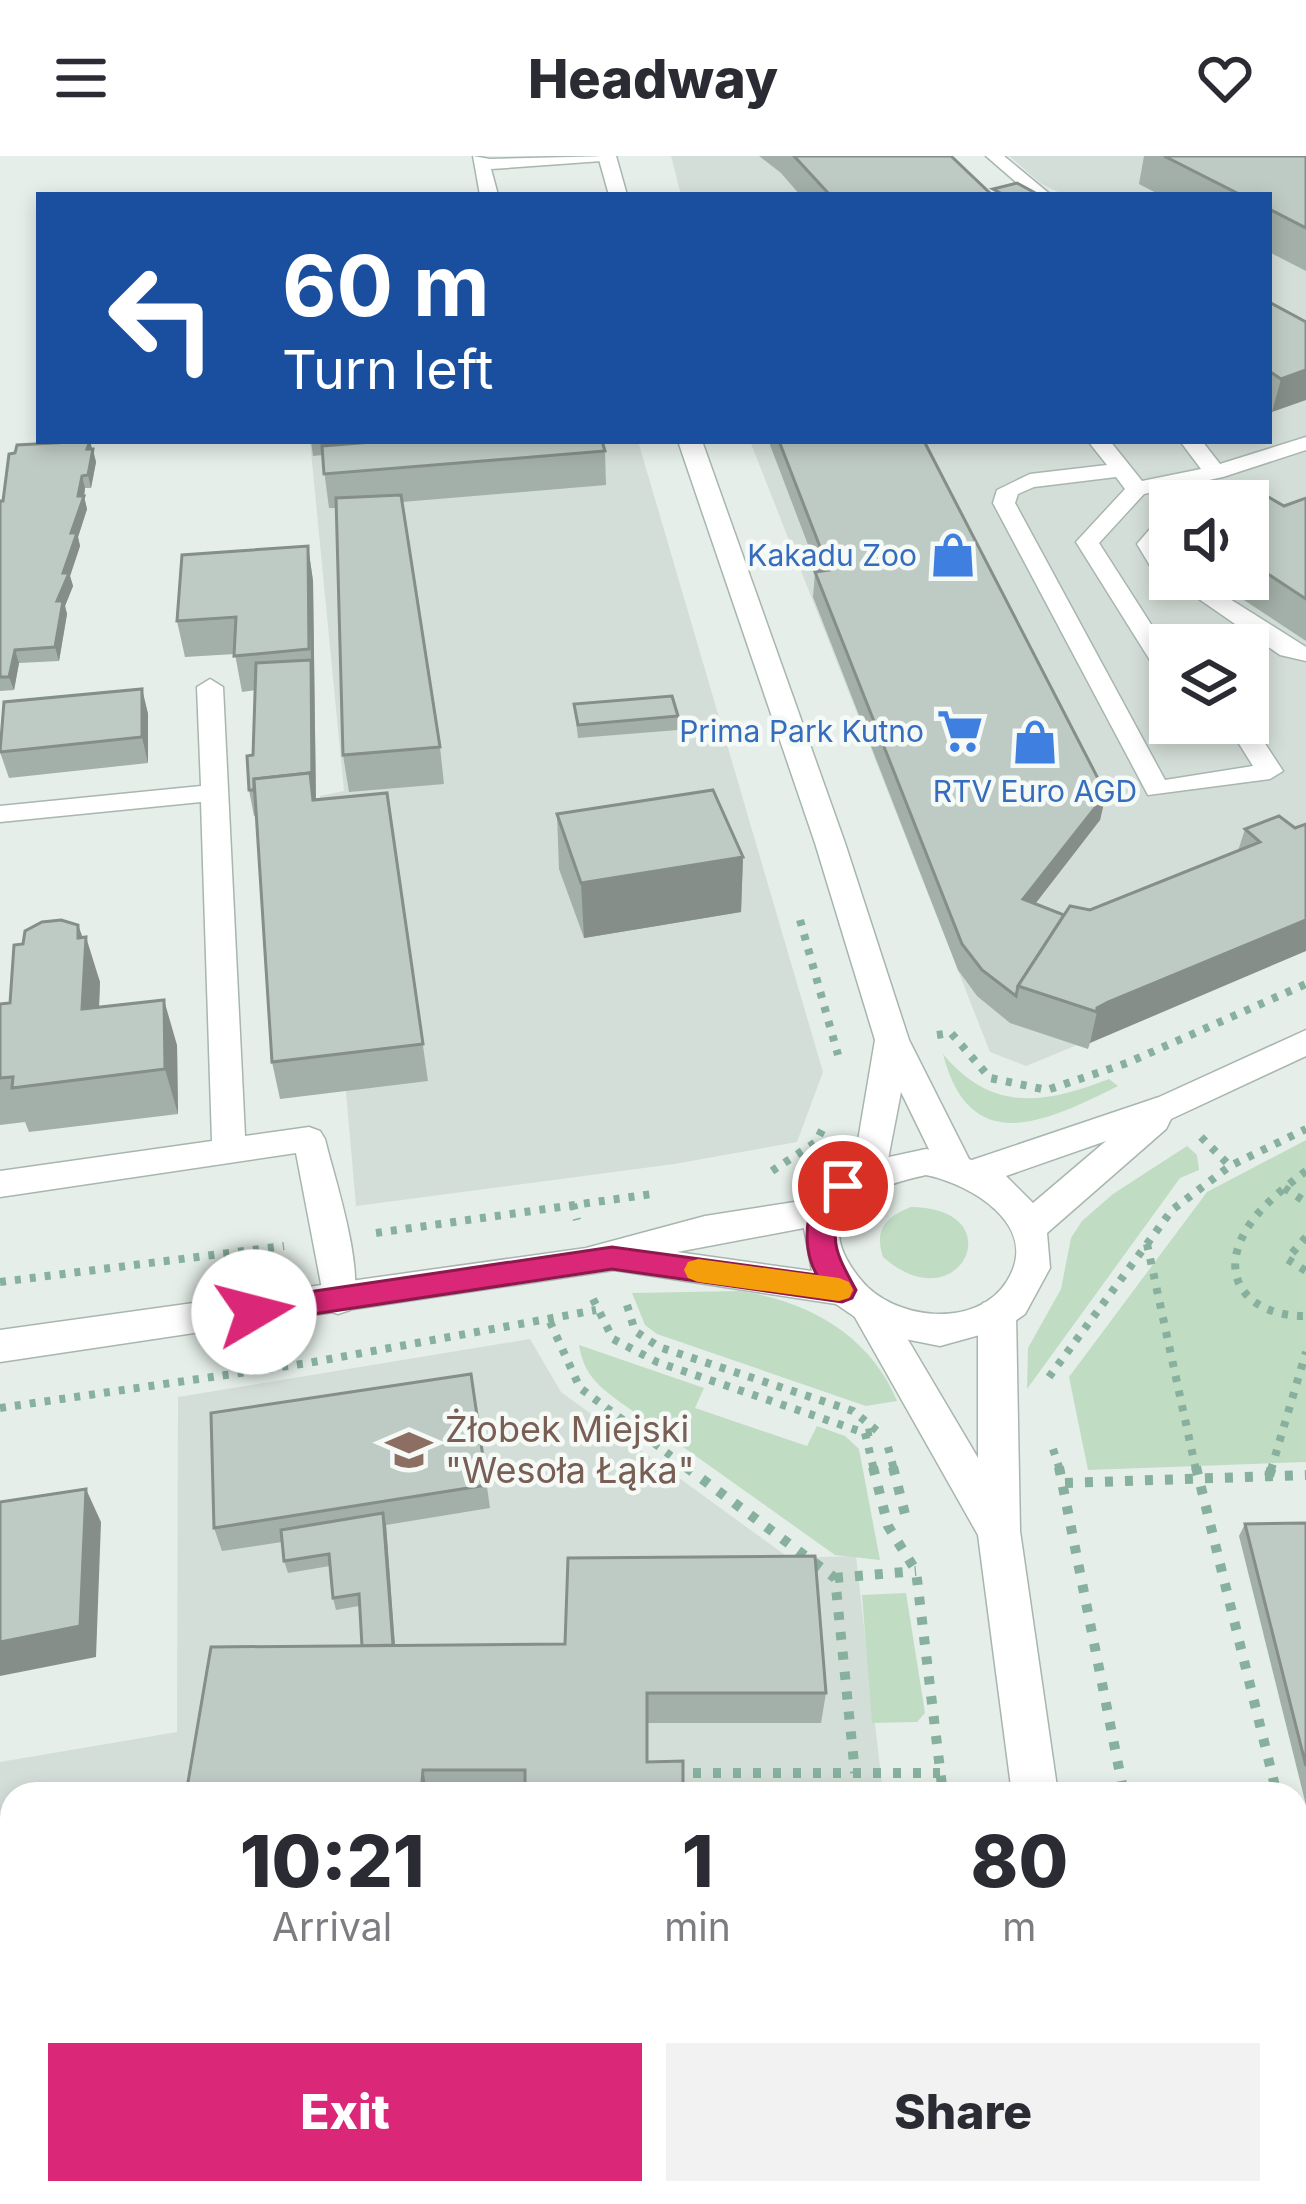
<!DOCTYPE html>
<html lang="en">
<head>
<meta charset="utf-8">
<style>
  :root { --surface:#fff; --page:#f2f2f3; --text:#2b2b33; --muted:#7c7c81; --accent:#db2777 }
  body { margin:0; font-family:Inter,sans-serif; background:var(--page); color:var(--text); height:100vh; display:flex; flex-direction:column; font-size:45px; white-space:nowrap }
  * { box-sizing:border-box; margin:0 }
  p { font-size:39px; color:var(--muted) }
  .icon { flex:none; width:66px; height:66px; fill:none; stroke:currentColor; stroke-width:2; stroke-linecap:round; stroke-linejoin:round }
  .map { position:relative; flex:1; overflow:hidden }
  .details { position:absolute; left:0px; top:1626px; width:1308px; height:423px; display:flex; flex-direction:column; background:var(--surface); border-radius:36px 36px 0 0; box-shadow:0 6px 18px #0003 }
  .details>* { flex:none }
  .banner { position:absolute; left:36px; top:36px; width:1236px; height:252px; border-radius:0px; box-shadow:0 6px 18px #0003; background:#1a4fa0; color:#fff; overflow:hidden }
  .controls { position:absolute; left:1149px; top:324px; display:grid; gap:24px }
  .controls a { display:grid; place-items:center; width:120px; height:120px; border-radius:0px; background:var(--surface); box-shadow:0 6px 18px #0003; font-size:60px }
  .pin { position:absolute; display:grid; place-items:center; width:102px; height:102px; color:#fff; margin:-51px; border:6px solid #fff; border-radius:50%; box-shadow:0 3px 12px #0007 }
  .me { position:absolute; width:132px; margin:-66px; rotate:82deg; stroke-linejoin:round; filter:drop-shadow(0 0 9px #0008) }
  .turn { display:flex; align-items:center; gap:42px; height:252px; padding:0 48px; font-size:54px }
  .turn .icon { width:156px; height:156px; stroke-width:2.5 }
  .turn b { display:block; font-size:84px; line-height:102px }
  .eta { display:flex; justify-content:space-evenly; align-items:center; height:204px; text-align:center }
  .eta b { font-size:72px; font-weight:800; line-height:84px }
  .primary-button { display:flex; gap:24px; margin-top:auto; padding:24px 48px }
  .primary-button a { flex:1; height:138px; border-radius:0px; background:var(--accent); color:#fff; font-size:48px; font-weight:800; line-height:138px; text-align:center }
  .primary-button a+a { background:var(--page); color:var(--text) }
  header { display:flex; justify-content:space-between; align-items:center; height:156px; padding:0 48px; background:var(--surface); font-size:54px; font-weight:800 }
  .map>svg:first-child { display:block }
  .built { fill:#d4ded8; fill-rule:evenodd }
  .green { fill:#c0ddc4 }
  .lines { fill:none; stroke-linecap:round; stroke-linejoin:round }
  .service-casing { stroke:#a8b6af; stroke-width:3 }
  .minor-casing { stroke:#a8b6af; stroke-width:3 }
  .tertiary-casing { stroke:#a8b6af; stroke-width:3 }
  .path-far1 { stroke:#87b09e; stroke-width:8; stroke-dasharray:6 9; stroke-linecap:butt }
  .path { stroke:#87b09e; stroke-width:10; stroke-dasharray:8 12; stroke-linecap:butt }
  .service { fill:#fff; fill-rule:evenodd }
  .minor { fill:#fff; fill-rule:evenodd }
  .tertiary { fill:#fff; fill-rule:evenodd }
  .wall { fill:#a3afa9 }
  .shaded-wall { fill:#858e89 }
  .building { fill:#becbc4; stroke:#858e89; stroke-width:3 }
  .route { fill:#db2777; stroke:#8e194d; stroke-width:3 }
  .slow { fill:#f59e0b }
  .labels { text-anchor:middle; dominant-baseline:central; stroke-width:9; stroke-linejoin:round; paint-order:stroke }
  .far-shop-label { font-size:30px; fill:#366cbe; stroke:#f6faf7; text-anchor:end }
  .education-label { font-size:36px; fill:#785e54; stroke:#f6faf7; text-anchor:start }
</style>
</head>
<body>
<header><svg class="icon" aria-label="menu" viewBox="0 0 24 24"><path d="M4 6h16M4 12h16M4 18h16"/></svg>Headway<svg class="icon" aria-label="heart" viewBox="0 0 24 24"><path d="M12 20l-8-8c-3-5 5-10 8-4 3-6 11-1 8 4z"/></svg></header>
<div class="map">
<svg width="1306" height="2048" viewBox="0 0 1306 2048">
  <rect width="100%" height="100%" fill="#e5eee9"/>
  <g class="built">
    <path d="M671,0h264l41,39h-295z"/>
    <path d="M1009,0h297v164l-37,-20v-105h-205l-24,-12z"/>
    <path d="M1269,175l37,21v599l-280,115 -36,-14 -240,-611h519zM1170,345h78v78h-78zM1170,489h78v78h-78z"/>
    <path d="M310,285h328l185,631 -26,70 -123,22 -318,42 -36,-410 24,-5z"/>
    <path d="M530,1183l31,53 228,166 67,-2 27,238h-871v399h916l1,11h-929v-442l177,-30 1,-335z"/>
  </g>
  <g class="green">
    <path d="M943,898c49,59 102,50 166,25l9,7c-70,35 -148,74 -175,-32z"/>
    <path d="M1306,984v322l-218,8 -19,-93 138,-185z"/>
    <path d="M1187,990l10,9 2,15 -19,8 -153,211 1,-41 33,-59 10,-51 11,-17 31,-27z"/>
    <path d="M911,1051c104,1 49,118 -28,50 -9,-27 2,-40 28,-50z"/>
    <path d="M740,1135c68,10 130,44 157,110l-31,5 -209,-72 -12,-9 -13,-32z"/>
    <path d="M579,1189l125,43 -9,20 112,38 10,-20 28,10 14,13 21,111 -45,-5 -208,-148c-25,-18 -43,-30 -48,-62z"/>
    <path d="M906,1437l19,120 -8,9 -45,1 -10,-128z"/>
  </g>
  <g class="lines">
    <g class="service-casing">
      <g id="service">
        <path d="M473,0l17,3 120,-3 -8,5 -111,8 7,26h-18z"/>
        <path d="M986,0h18l47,39h-20z"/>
        <path d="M1306,281v13l-83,27 -79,17 -45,49 71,111v26l-12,-7 -82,-131 49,-53 -9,-12 -82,10 -16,7 -3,9 150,277 88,-14 -27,-43h22v-5l35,53 -13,8 -122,16 -155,-292 4,-13 33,-16 77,-9 -19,-24h22l32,40 59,-12 -21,-28h22l18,23z"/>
        <path d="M1170,357v20l-10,12 10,15v18l-18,-9 -15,-25 25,-29z"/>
        <path d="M1170,423h28l108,68v14l-26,-6z"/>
        <path d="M210,523l13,8 22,449 64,-9 11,4 5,8c9,38 43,138 25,171l-12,4 -12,-4 -30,-157 -296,44v-26l212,-30 -11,-339 -201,20v-16l201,-20 -4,-99z"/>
      </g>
    </g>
    <g class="minor-casing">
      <g id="minor">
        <path d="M598,0h18l11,39h-18z"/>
        <path d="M678,285h24l143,402 64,197 64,127 -5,9 -13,4 -13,-4 -41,-84 -17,88 -13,3 -13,-3 -5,-10 22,-130 -60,-197z"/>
        <path d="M871,1141l14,4 93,157v-144l5,-11 14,-4 14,4 5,11 4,217 38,263h-46l-34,-259 -126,-223 5,-11z"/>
        <path d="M1074,2037h54l2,11h-54z"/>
      </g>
    </g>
    <g class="tertiary-casing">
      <path id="tertiary" d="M1306,874v26l-135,63 -5,10 -119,104 3,35 -25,46 -20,14 -65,18 -60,-12 -44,-30 -222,-34 -614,92v-32l586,-82 119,-32 109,-17 38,-34 74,-16 46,11 187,-63zM1106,985l-73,62 -27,-27zM926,1019c44,9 116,50 81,106 -30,49 -114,39 -146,-1 -56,-68 6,-92 65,-105zM804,1072l8,43 -135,-19z"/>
    </g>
    <g class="path-far1">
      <path d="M800,764l38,135"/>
      <path d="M937,879l14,-2 39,45 57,12 80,-27 179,-79"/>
      <path d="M1201,981l29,29"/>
      <path d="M772,1015l44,-29 10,-20"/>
      <path d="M1306,1015c-22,17 -47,36 -61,61 -29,52 11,85 61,84"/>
      <path d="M1284,1032l22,14"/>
      <path d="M573,1048l4,16"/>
      <path d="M376,1077l276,-39"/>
      <path d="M1306,1081l-19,22 19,12"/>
      <path d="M1147,1088l49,226"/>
      <path d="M0,1126l284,-36"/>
      <path d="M593,1143l20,40 44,23 208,71 12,-2"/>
      <path d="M627,1149l8,26 24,16 194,64 28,23"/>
      <path d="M550,1166l30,66 110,82"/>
      <path d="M1049,1221l123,-167 58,-44 76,-37"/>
      <path d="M0,1252l308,-45 288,-53"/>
      <path d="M865,1277l9,37"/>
      <path d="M888,1291l6,23"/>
      <path d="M1053,1293l7,21"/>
      <path d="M1271,1314l35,-118"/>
    </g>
    <g class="path">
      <path d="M686,1311l149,111 20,195"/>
      <path d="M873,1311l15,59 28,45 27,223"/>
      <path d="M893,1311l14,55"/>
      <path d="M1059,1311l65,327"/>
      <path d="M1196,1311l81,327"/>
      <path d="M1269,1320l3,-9"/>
      <path d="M1065,1327l241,-8"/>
      <path d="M835,1422l81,-7"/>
      <path d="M673,1617h267"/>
      <path d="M1296,1712l10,42"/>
      <path d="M987,2037l1,11"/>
      <path d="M1195,2037l2,11"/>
    </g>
    <use href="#service" class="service"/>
    <use href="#minor" class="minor"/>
    <use href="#tertiary" class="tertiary"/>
  </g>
  <g class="wall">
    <path d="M759,0h192l41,39h-192l-19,-22z"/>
    <path d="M1144,0h162v115l-37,-19v-57h-109l-21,-11z"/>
    <path d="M1269,146l37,20 -34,90 -3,-2z"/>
    <path d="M311,285h66l228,10 1,34 -204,17 38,245 4,37 -95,8 -6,-37 -7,-247h-7l-7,-53 -9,1z"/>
    <path d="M770,285h154l182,353 -6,26 -65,84 29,11 26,-5 148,-59 7,-22 50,-1 -197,210 -8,5 -2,6 -78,-26 -33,-27 -19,-26 -145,-373 2,-25 3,-1 -48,-126z"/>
    <path d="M93,293l3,13 -5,26h-6l-1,8 3,13 -9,28 2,9 -10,30 3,10 -8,20 2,8 -8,47 -40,2 -5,27 -14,1v-190z"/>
    <path d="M1306,342v143l-94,-62h36v-78l36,5z"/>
    <path d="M308,390l5,35 3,218 71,-6 41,288 -148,18 -8,-37 -16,-246h-2l-5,-26 4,-35 3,-65 -14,2 -7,-38 -50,3 -8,-36z"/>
    <path d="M142,533l6,25v49l-139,15 -9,-26z"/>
    <path d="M574,548l104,12v14l-100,8z"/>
    <path d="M557,658l186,43 -2,55 -157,26 -25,-69z"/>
    <path d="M78,769l22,57 -1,25 78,38 1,69 -149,18 -4,-10 -25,3v-121l10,-1 13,-59z"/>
    <path d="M471,1218l19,134 -104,17 9,120 431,48 -5,30h-174v39l36,32h-497l176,-148 -3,-40 -23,4 -3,-12 -3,-32 -42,7 -4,-12 -2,-19 -60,9 -8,-23z"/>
    <path d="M1306,1367v282l-67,-269 6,-12z"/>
  </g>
  <g class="shaded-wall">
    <path d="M1306,214v30l-34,12 9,-33z"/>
    <path d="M90,285l6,21 -5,26 -3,-13 -1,-26z"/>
    <path d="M82,320l3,12 -1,9 3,12 -9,28 2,9 -10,30 3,10 -8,20 2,8 -8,47 -4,-14 2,-46z"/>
    <path d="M308,390l5,35 3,228 -3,-9 -3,-27 1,-113z"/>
    <path d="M15,494l4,13 -5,27 -5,-13z"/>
    <path d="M142,533l6,25v49l-6,-26z"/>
    <path d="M1106,638l-6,26 -82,106 5,-27z"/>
    <path d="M743,701l-2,55 -157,26 -3,-55z"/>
    <path d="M1306,764v31l-216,92 7,-31v-4z"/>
    <path d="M78,769l8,23v-11l14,45 -3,72 -15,-45z"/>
    <path d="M164,844l13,45 1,69 -13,-45z"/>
    <path d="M86,1333l15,33 -5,135 -96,19v-34z"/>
    <path d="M383,1357l3,12 11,150 -3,-11z"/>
    <path d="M423,1614l5,24h-7z"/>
  </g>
  <g class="building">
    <path d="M794,0h157l41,39h-162z"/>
    <path d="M1164,0h142v72l-37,-19v-14h-28z"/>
    <path d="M1017,27l22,12h-35l-11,-6z"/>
    <path d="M1269,146l37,20v48l-25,9 -12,-8z"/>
    <path d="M90,285l-3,8h6l-5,26 -6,1 -4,20h6l-13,37h6l-14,40h6l-12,28h6l-8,46 -40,3 -6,27h-9v-176h3l6,-47 6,-1 2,-8z"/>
    <path d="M385,285h217l3,10 -281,23 -2,-28z"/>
    <path d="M779,285h145l182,353 -83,105 41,16 -46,71 -2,10 -34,-26 -20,-26 -147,-372 14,-2z"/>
    <path d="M1258,335l26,15 22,-8v101l-58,-38v-60h-16z"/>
    <path d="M401,339l39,252 -97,8 -7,-257z"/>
    <path d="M308,390l1,103 -75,7 2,-39 -59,4 5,-66z"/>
    <path d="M311,504l1,123 -2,-10 -56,6v11h-5l-2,-34 6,-1 3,-92z"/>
    <path d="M142,533v48l-142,15 4,-50z"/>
    <path d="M672,540l6,20 -100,9 -4,-21z"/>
    <path d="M310,617l3,27 74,-7 36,251 -151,18 -18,-283z"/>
    <path d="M713,634l30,67 -162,26 -24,-69z"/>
    <path d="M1279,660l16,12 11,-4v96l-198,82 -11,6v4l-79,-26 52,-80 20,4 170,-68 -15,-13z"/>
    <path d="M61,764l17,5v13l8,-1 -4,72 82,-9 1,69 -153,19 1,-11 -13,1v-74l10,-1 4,-58 9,-1 2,-13 17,-9z"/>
    <path d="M471,1218l16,111 -273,43 -3,-115z"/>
    <path d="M86,1333l-6,137 -80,16v-140z"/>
    <path d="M383,1357l10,132 -31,1 -3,-52 -26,4 -4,-44 -45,7 -3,-31z"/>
    <path d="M1306,1367v243l-61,-242z"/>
    <path d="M815,1400l11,137h-179v69l36,-1v33h-158v-24h-102l-2,24h-235l25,-147 354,-3 3,-86z"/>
    <path d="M0,1899h12v138h496v11h-508z"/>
    <path d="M512,2037h178v11h-179z"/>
  </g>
  <path class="route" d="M843,1020l13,10c-28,49 -27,55 0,104l-4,8 -10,4 -230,-33 -358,54 -10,-3 -5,-8 5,-9 10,-3 358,-53 205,28c-18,-30 -13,-86 26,-99z"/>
  <path class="slow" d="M698,1103l141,19 10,4 4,8 -4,8 -10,3 -141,-19 -10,-4 -4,-8 4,-8z"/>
  <defs>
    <g id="shop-bare" transform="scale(3.6)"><path d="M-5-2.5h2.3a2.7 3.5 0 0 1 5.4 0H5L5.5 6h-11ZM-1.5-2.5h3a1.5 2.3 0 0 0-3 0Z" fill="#3f7fe0" stroke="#f6faf7" stroke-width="2.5" paint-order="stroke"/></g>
    <g id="supermarket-bare" transform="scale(3.6)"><path d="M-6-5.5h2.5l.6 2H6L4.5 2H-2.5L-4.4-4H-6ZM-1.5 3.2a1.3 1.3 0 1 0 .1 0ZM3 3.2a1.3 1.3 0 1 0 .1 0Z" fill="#3f7fe0" stroke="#f6faf7" stroke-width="2.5" paint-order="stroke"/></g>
    <g id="school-bare" transform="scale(3.6)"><path d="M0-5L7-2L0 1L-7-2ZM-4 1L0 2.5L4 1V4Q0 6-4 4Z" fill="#8d6e63" stroke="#f6faf7" stroke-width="2.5" paint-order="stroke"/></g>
  </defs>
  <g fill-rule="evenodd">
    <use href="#shop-bare" x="953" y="399"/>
    <use href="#supermarket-bare" x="960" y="575"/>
    <use href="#shop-bare" x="1035" y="586"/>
    <use href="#school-bare" x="409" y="1294"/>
  </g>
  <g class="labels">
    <g class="far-shop-label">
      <text x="917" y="399">Kakadu Zoo</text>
      <text x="924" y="575">Prima Park Kutno</text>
      <text x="1035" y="635" text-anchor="middle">RTV Euro AGD</text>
    </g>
    <g class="education-label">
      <text x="445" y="1273">Żłobek Miejski<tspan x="445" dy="41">"Wesoła Łąka"</tspan></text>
    </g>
  </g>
</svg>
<div class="controls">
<a><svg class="icon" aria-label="sound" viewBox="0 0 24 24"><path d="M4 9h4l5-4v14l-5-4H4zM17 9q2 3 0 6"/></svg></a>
<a><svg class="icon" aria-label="layers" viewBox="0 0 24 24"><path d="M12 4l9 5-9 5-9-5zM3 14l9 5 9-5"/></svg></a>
</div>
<div class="pin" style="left:843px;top:1030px;background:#d93025"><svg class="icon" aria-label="arrive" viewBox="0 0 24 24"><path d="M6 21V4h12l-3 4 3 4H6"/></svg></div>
<svg class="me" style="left:254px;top:1156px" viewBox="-20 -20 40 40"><circle r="19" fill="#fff"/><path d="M0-13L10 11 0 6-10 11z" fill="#db2777"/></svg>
<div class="banner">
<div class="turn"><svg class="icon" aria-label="left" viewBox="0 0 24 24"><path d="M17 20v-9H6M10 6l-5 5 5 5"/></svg><div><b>60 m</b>Turn left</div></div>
</div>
<section class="details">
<div class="eta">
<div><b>10:21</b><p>Arrival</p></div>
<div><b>1</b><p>min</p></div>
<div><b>80</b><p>m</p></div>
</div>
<div class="primary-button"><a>Exit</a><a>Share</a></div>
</section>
</div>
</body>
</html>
